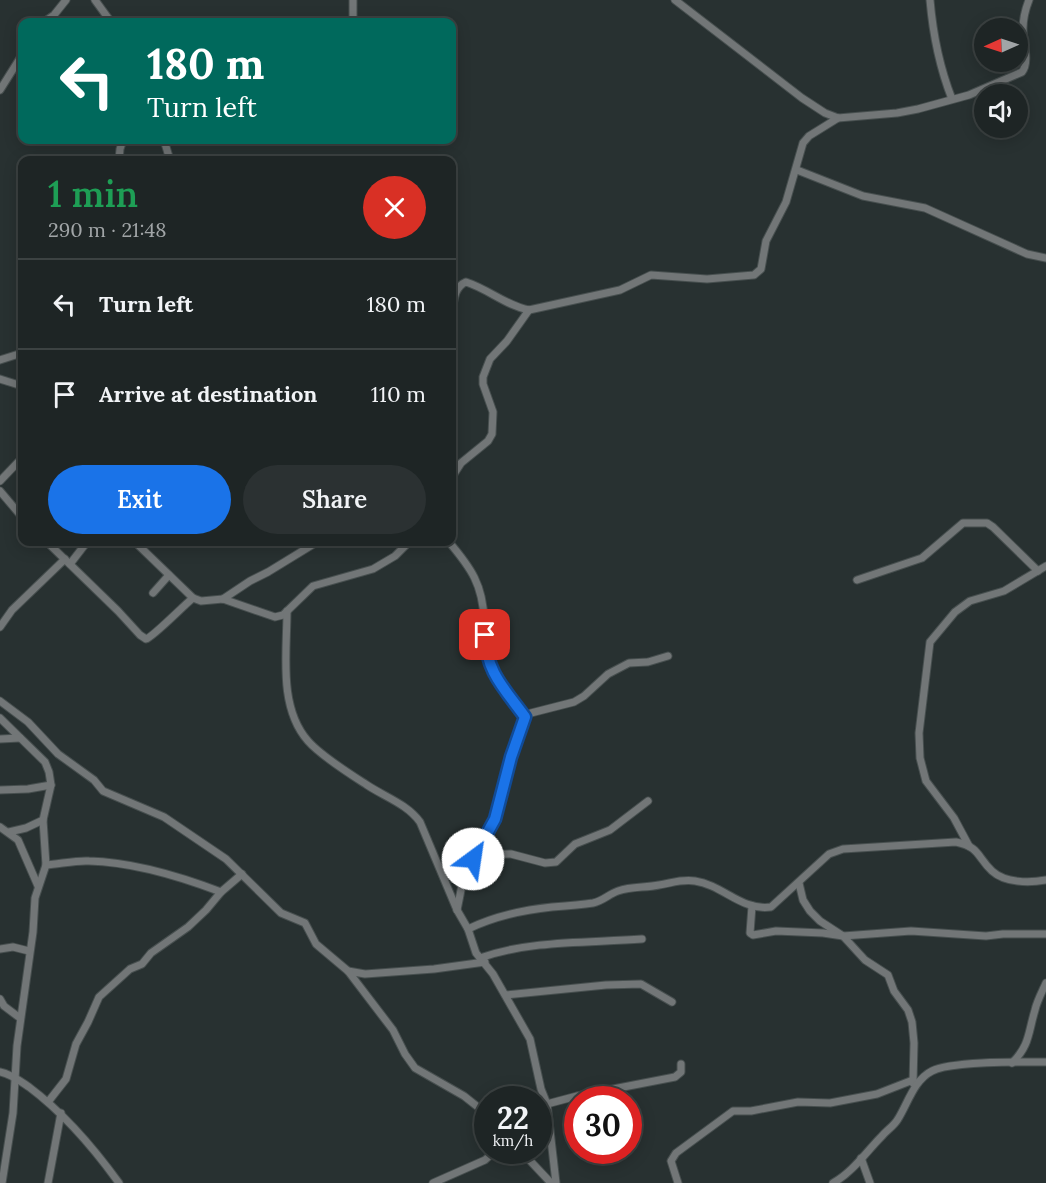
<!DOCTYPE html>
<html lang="en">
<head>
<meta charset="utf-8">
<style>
  :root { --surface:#1e2525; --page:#2b3132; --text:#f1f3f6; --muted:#a1a5a7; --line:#3c4242; --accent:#1a73e8 }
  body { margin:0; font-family:Lora,serif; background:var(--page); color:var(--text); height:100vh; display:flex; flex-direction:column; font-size:22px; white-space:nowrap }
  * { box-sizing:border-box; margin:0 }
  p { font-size:20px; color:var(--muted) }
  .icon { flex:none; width:33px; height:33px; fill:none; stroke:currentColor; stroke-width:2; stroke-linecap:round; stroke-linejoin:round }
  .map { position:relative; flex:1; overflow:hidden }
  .side { position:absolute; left:18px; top:156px; width:438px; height:390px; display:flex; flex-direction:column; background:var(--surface); border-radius:12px; box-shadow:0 3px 15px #0003,0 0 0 2px var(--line) }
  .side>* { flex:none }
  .top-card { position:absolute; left:18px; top:18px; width:438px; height:126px; border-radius:12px; box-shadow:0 3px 15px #0003,0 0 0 2px var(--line); background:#00695c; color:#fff; overflow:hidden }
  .needle { width:39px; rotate:267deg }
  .controls { position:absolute; left:974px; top:18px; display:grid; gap:12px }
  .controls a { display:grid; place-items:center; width:54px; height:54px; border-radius:50%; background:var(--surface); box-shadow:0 3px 15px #0003,0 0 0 2px var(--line); font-size:30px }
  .speed { position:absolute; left:474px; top:1086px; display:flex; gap:12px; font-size:30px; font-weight:700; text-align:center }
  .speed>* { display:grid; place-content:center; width:78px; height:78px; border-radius:50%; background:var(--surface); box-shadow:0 3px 15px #0003,0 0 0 2px var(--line); line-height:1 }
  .speed small { font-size:15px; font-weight:400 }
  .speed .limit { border:9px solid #d22; background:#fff; color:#111 }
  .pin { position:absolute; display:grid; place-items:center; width:51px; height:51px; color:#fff; margin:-26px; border-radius:12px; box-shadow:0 3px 9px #0006 }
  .me { position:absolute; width:66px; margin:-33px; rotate:31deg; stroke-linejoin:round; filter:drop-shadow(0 0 4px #0008) }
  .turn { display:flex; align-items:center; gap:21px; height:126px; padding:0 30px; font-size:27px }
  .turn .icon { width:78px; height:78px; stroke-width:2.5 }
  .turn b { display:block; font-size:42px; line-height:51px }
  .round { display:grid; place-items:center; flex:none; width:63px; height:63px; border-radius:32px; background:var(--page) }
  .head { display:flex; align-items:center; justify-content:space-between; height:102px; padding:0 30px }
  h1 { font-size:36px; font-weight:600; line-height:45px; color:#1e9e55 }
  .action { display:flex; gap:12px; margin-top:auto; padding:12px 30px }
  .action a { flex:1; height:69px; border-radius:36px; background:var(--accent); color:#fff; font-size:24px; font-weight:600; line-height:69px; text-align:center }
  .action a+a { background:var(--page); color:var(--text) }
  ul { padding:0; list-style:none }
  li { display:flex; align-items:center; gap:18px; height:90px; padding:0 30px; border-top:2px solid var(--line) }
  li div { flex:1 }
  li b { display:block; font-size:22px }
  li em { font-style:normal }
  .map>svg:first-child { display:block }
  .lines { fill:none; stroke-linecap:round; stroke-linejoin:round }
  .minor-casing { stroke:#474f4f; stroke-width:9 }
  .minor { stroke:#727677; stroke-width:7 }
  .route-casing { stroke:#114b97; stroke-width:15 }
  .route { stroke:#1a73e8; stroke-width:10 }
</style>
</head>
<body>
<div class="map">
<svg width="1046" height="1183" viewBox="0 0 1046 1183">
  <rect width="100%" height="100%" fill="#283131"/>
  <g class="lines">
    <g class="minor-casing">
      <g id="minor">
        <path d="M95,0l16,22"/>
        <path d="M353,0v22"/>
        <path d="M675,0l127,98 23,15 13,5 59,-5 21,-4 51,-14 53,-23c8,-10 1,-30 1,-43 0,-11 2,-19 6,-29"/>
        <path d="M930,0c3,35 9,66 22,99"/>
        <path d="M44,22l10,-7 12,-15"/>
        <path d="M0,90l22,-35"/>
        <path d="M164,140l6,20"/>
        <path d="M119,160l1,-11 3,-9"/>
        <path d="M797,170l66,26 62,12 102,46 19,4"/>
        <path d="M452,312c2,-11 2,-25 14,-30 22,7 41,24 63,28l91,-20 31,-15 56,4 47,-4 7,-6 5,-28 20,-39 17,-59 6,-7 29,-18"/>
        <path d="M0,360l22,-7"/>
        <path d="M0,379l19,6 3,5"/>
        <path d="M452,477l9,-14 27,-22 4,-7 1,-22 -10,-28v-7l7,-18 17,-18 22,-31"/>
        <path d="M0,481l22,-23"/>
        <path d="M0,491l22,26"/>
        <path d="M47,542l71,69 22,24 6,4c7,-2 37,-33 47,-41l8,3 22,-2 52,18 8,-2 30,-29 60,-17 22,-13 14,-14"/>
        <path d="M135,542l58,56"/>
        <path d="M449,542c22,26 34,43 35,78 1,14 0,29 4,42 7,20 25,38 37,55"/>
        <path d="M70,564l17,-22"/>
        <path d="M857,580l65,-22 41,-35h24l6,4 45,44"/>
        <path d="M153,593l16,-18"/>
        <path d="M223,599l27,-18 18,-9 49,-30"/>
        <path d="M287,611c0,41 -9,96 21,130 13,15 42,33 59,44 18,12 40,19 53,37l37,88 11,19 8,24 17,21 37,65 11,50 6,15 9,79"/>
        <path d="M0,627l12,-17 53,-51"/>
        <path d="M0,701l28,21 30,32 36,26 9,11 61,26 62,42 55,54 24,10 11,21 32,27 17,3 69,-5 51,-7"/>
        <path d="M0,718l45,44 4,10 2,13 -8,35 3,45 -11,33 -2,34 -16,114 -4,67 -11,70"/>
        <path d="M0,739l20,-1"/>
        <path d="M0,790l28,-1 23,-4"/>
        <path d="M0,827l18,13 20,46"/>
        <path d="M9,832l17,-4 17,-8"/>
        <path d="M969,846l-15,-28 -28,-37 -6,-23 -1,-25 11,-91 25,-30 15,-11 34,-10 42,-25"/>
        <path d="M475,855l36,-1 34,9 11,-1 19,-18 35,-14 38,-29"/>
        <path d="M46,865c14,-1 31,-5 43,-4 44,1 90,15 132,31"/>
        <path d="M799,883l4,17 7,11 10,10 23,15 22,24 23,15 6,16 14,19 4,12 2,21 -1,40"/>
        <path d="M752,906l-2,27 3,2 23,-4 47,2 20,3 68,-5 75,5 17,-2h43"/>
        <path d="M457,910l6,-30 32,-61 16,-62 14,-40 6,-4 43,-11 10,-6 24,-22 21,-11 19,-1 20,-6"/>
        <path d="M468,929c27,-13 55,-19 84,-22 14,-1 28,-2 41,-4 10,-2 16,-9 25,-12 14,-5 27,-3 41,-6 13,-2 22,-6 36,-4 28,4 46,30 76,26l58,-53 14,-5 113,-7c24,5 21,15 36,29 13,12 37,12 54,9"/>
        <path d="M0,949l13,-2 16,4"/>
        <path d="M480,958c51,-18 108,-15 162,-19"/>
        <path d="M348,971l45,59 12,24 10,14 49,28 24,19"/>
        <path d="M506,995l100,-10 35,-1 31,18"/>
        <path d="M0,999l4,7 16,12"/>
        <path d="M1012,1063c18,-18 16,-30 23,-53 2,-9 7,-18 11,-27"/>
        <path d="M0,1072c11,2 20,9 29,15 36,27 64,60 90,96"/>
        <path d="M48,1102l18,-23 10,-35 12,-22 11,-25 31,-28 12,-5 9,-11 37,-26 18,-17 15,-18 21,-18"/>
        <path d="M547,1104l30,-8 98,-19 6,-5v-8"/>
        <path d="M520,1150l31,33"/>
        <path d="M861,1158l9,25"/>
        <path d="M48,1183l13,-70"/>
        <path d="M433,1183l52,-23 11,-10"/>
        <path d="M678,1183l-7,-22 5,-8 57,-42h18l47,-9 32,1 47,-9 36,-14"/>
        <path d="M833,1183c20,-11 33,-31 49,-47 5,-6 12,-10 16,-17 10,-16 16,-39 34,-48 19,-10 90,-9 114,-9"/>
      </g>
    </g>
    <use href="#minor" class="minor"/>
  </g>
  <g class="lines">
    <g class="route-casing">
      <path id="route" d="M473,859l22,-40 16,-62 14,-40c-21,-29 -39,-45 -40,-82"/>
    </g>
    <use href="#route" class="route"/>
  </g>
</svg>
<div class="controls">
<a><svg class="needle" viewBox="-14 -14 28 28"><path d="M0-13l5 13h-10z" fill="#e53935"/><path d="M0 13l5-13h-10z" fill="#a1a5a7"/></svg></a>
<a><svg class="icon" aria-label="sound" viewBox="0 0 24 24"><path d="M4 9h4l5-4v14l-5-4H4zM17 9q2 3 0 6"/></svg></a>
</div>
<div class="speed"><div>22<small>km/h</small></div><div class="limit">30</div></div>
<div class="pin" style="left:485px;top:635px;background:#d93025"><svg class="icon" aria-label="arrive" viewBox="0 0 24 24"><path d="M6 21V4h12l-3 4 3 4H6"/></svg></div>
<svg class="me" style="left:473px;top:859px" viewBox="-20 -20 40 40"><circle r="19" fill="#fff"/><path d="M0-13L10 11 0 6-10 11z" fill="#1a73e8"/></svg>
<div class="top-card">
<div class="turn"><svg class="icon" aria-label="left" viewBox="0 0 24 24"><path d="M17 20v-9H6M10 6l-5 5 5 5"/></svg><div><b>180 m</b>Turn left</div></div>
</div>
<section class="side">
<div class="head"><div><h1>1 min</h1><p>290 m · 21:48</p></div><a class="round" style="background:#d93025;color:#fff"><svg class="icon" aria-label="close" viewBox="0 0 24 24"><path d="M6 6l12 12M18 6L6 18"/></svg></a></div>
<ul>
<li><svg class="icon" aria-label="left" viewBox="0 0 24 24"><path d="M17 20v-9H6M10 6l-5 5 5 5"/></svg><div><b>Turn left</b></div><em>180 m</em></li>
<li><svg class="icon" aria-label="arrive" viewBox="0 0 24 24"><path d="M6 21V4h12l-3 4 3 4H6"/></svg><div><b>Arrive at destination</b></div><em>110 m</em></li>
</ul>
<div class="action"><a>Exit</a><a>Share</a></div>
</section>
</div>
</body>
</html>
